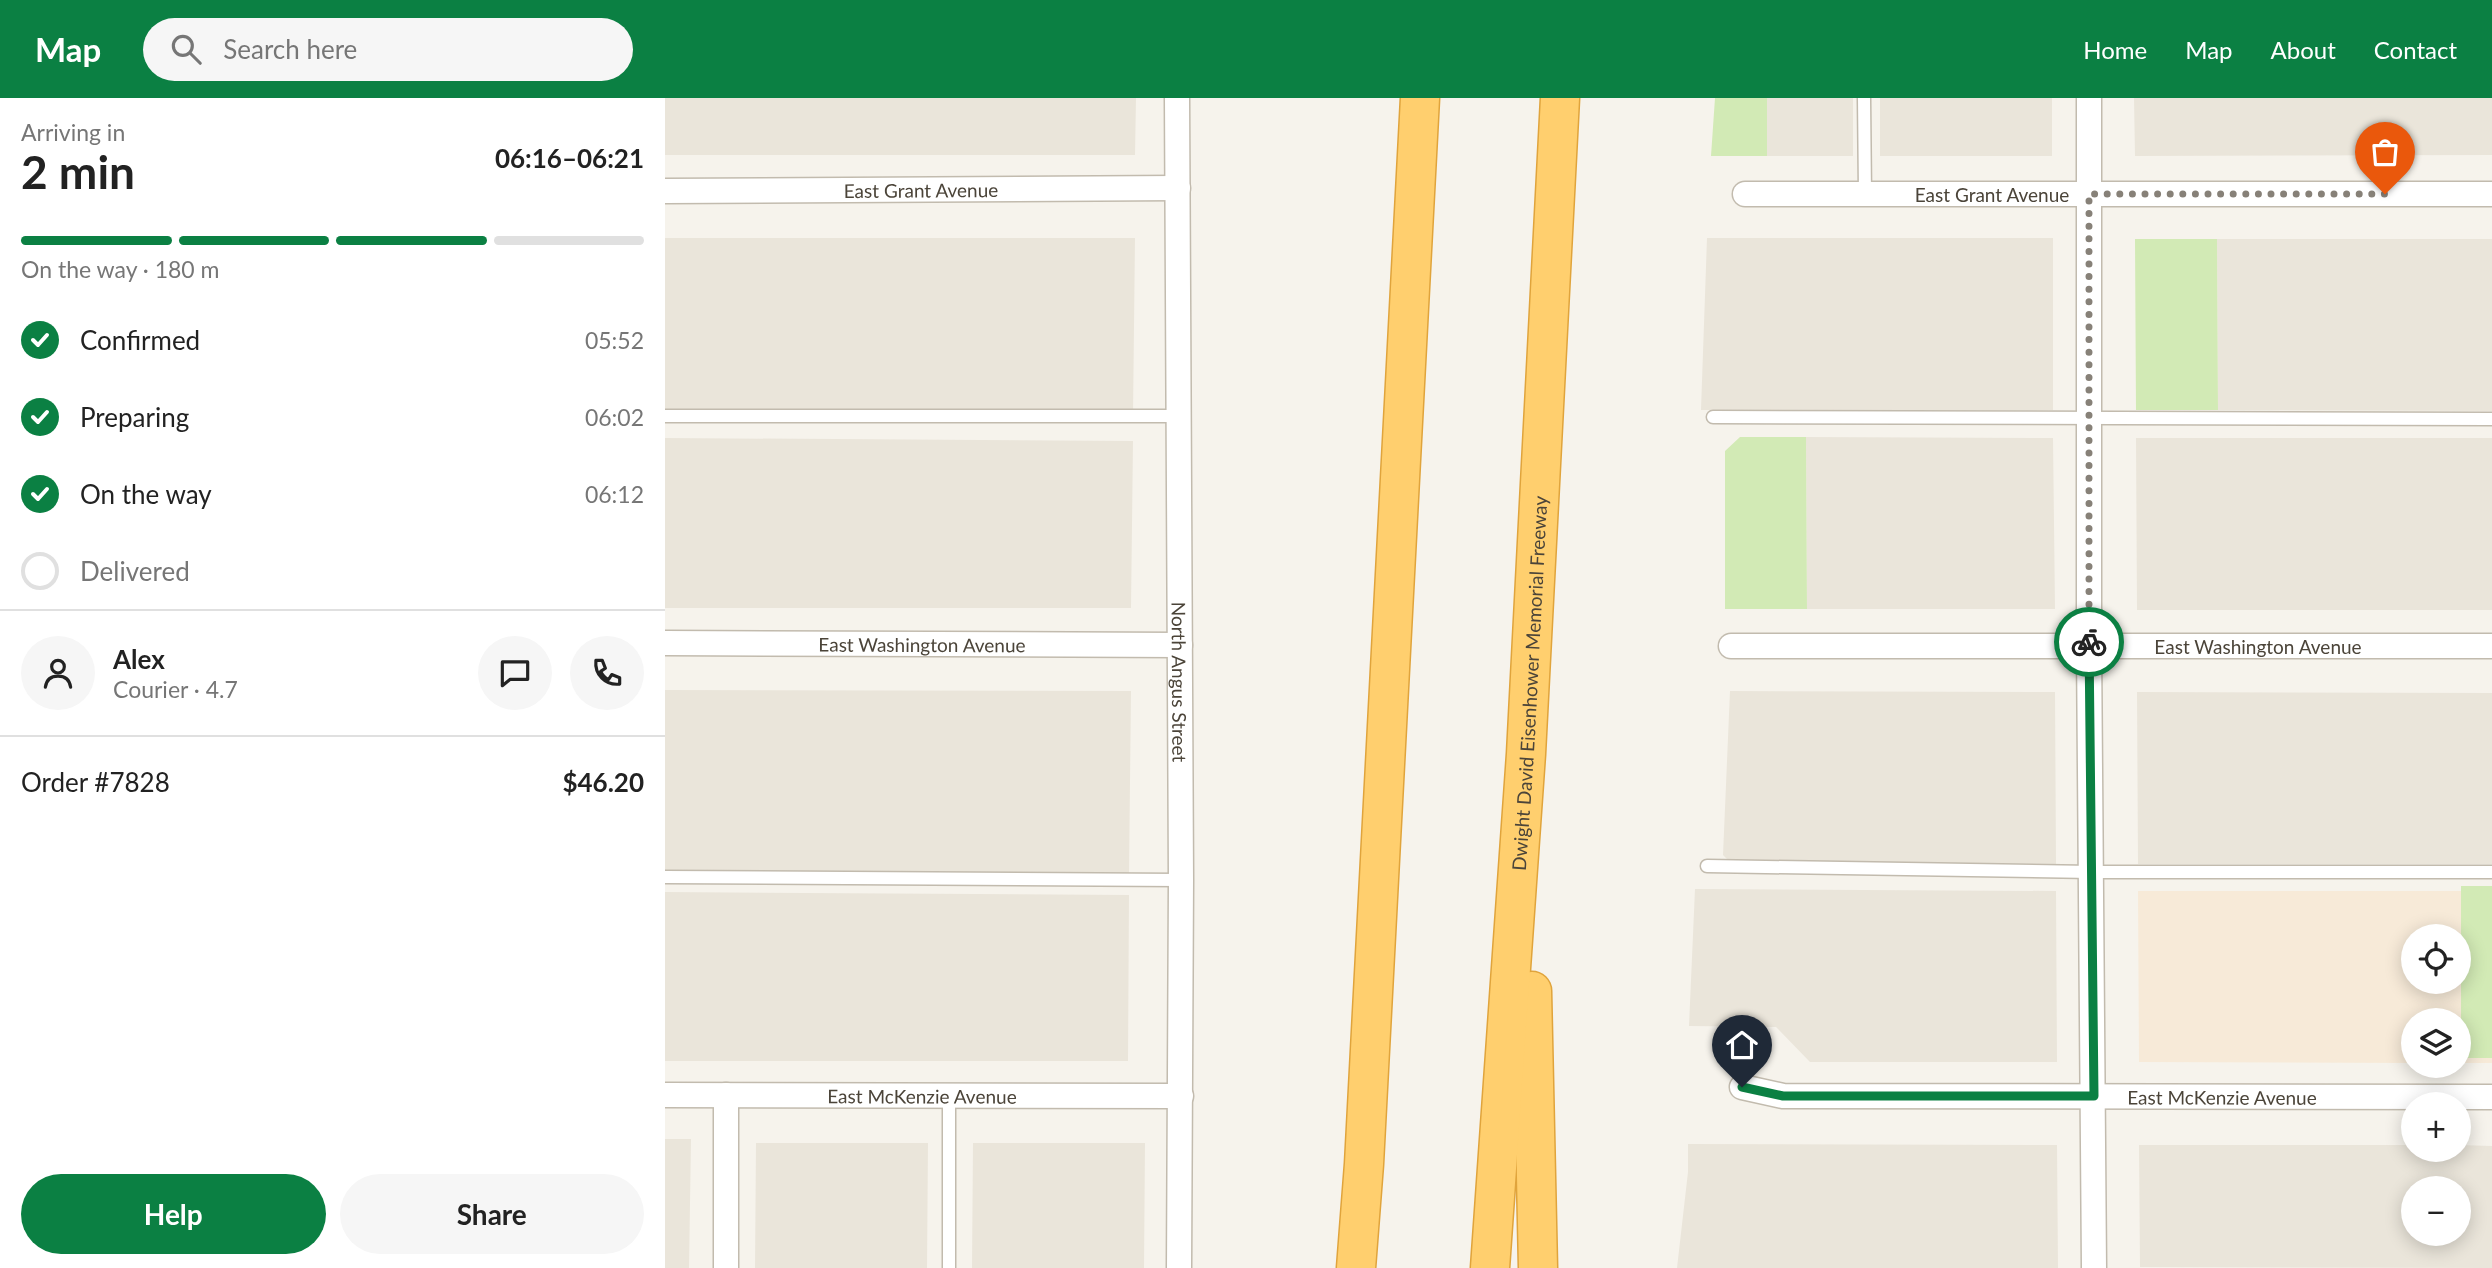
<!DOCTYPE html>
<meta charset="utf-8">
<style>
:root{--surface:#fff;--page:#f6f6f6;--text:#222;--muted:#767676;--line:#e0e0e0;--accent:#0b8043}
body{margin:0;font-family:Lato,sans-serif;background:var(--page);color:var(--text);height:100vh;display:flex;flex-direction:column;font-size:26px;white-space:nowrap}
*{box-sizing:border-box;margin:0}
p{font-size:23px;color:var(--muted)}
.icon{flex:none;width:38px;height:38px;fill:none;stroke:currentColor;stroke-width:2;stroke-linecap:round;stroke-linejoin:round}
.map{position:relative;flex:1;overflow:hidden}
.panel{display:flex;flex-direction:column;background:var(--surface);width:665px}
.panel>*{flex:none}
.fabs{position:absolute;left:1736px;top:826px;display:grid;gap:14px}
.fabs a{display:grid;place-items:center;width:70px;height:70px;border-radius:50%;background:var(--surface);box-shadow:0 4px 18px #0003;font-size:35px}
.pin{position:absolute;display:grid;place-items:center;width:60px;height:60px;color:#fff;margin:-72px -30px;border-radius:50% 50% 50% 0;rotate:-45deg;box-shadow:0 0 7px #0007}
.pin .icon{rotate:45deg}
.courier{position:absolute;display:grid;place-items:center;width:70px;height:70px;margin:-35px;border:5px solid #0b8043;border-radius:50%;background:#fff;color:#222;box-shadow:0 2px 9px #0007}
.head em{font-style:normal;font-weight:700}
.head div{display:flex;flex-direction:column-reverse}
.head{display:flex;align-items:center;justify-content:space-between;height:119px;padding:0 21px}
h1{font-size:46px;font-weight:700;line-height:52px}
.bar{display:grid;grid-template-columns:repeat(4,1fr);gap:10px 7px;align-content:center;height:84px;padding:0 21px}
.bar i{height:9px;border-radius:5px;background:var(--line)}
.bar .current{background:var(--accent)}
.bar p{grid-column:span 4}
.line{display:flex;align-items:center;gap:18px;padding:0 21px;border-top:2px solid var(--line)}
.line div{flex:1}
.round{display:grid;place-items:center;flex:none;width:74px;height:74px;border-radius:37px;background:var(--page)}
ol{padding:0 21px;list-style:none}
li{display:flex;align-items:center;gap:21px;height:77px}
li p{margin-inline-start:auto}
li .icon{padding:7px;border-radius:50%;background:var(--accent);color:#fff;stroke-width:4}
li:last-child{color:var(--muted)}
li i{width:38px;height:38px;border:4px solid var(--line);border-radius:50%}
.cta{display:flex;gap:14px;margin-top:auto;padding:14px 21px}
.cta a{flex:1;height:80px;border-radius:42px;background:var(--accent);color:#fff;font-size:28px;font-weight:700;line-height:80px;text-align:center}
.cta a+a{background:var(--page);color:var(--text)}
header{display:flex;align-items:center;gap:42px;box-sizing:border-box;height:98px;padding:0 35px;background:var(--accent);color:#fff}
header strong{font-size:33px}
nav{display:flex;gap:38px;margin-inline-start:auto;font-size:24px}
.search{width:490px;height:63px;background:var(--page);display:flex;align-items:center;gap:18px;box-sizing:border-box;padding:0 24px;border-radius:38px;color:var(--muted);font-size:26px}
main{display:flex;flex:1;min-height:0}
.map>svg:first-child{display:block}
.residential{fill:#eae5da;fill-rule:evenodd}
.commercial{fill:#f7ead8;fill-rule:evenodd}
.green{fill:#d2eab5}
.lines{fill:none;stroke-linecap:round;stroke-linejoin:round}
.service-casing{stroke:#c2bbae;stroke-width:15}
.minor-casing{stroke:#c2bbae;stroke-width:27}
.motorway-casing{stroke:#e0a43c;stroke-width:41}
.service{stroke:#fff;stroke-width:12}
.minor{stroke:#fff;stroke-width:24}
.motorway{stroke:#ffcf6e;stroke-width:38}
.done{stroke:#878178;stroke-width:7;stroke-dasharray:0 12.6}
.route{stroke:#0b8043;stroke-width:9}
.labels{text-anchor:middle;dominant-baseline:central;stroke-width:6;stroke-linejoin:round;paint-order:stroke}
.street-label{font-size:19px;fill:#4b4439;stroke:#fff}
</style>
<header>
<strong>Map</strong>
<div class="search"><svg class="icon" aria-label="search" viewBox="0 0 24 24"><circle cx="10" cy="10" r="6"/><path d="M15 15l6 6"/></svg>Search here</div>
<nav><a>Home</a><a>Map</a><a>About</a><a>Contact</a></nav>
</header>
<main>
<section class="panel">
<div class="head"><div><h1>2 min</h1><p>Arriving in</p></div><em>06:16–06:21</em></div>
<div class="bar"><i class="current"></i><i class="current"></i><i class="current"></i><i></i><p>On the way · 180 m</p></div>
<ol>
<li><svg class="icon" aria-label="check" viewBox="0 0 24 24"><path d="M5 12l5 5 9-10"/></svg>Confirmed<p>05:52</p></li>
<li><svg class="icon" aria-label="check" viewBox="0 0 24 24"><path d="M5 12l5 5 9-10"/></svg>Preparing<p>06:02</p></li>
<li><svg class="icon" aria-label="check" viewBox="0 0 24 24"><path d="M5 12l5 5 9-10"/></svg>On the way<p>06:12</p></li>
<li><i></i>Delivered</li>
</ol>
<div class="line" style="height:126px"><a class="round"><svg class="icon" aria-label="person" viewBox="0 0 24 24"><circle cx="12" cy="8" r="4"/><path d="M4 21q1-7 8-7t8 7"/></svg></a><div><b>Alex</b><p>Courier · 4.7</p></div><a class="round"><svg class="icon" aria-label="chat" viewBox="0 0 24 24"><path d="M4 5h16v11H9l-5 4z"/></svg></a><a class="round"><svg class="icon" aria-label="phone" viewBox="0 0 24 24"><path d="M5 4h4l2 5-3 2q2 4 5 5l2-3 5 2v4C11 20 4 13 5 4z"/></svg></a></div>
<div class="line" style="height:91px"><div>Order #7828</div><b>$46.20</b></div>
<div class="cta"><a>Help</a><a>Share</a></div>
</section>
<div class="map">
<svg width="1827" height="1170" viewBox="0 0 1827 1170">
<rect width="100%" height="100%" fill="#f6f3ec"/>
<path class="residential" d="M0 0H471L470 57H0Z
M1102 0H1188V58H1102Z
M1215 0H1387V58H1215Z
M1469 0H1827V57L1470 58Z
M0 140H470L468 318 0 316Z
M1042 140H1388V312H1036Z
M1552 141H1827V313L1553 312Z
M1141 339 1388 340 1390 511H1142Z
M0 340 468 343 466 510H0Z
M1471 340H1827V512H1472Z
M0 592 466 593 464 775 0 772Z
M1065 593 1390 594 1391 766 1065 764 1058 757Z
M1472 594 1827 595V766H1473Z
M1030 791 1391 793 1392 964H1145L1111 929 1024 928Z
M0 794 464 797 463 963H0Z
M0 1041H26L24 1170H0Z
M91 1045H263L262 1170H90Z
M308 1045H480L479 1170H307Z
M1023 1046 1392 1047 1393 1170H1012L1023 1074Z
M1474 1047H1748V1052H1794V1047L1827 1048V1170L1475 1169ZM1794 1090V1136H1748V1090Z"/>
<path class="commercial" d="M1473 793H1827V965H1794V922H1748V965L1474 964ZM1748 838H1794V884H1748Z"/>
<path class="green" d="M1050 0H1102V58H1046Z
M1470 141H1552L1553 312H1471Z
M1075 339H1141L1142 511H1060V353Z
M1796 788H1827V960H1796Z"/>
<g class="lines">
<defs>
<path id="service" d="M1199 0 1200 96
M0 318H514
M1048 319 1827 321
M1042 768 1427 774H1827
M0 779 516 782
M284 1170V998"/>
<g id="minor">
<path id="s1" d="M512 0 516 782 514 1170"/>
<path d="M1424 0V548L1429 1170"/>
<path id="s2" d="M0 93 513 90"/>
<path id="s3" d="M1080 96H1827"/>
<path id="s4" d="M0 545 515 547"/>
<path id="s5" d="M1066 548H1827"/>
<path id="s6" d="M1077 989 1118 998 1827 999"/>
<path id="s7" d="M0 997 516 998"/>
<path d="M61 1170V997"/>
</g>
<g id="motorway">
<path d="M867 893 873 1170"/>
<path d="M691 1170 699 1066 755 0"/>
<path id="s8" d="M825 1170 861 656 895 0"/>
</g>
</defs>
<use href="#service" class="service-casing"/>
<use href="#minor" class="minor-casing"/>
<use href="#motorway" class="motorway-casing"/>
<use href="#service" class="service"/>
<use href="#minor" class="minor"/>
<use href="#motorway" class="motorway"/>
</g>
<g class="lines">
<path class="done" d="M1424 544V96H1720"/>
<path class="route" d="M1077 989 1118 998H1429L1424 544"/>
</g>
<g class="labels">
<g class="street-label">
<text stroke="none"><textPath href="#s2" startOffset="256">East Grant Avenue</textPath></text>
<text stroke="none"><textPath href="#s3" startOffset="247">East Grant Avenue</textPath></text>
<text stroke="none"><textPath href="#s4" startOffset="257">East Washington Avenue</textPath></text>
<text stroke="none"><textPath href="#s5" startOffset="527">East Washington Avenue</textPath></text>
<text stroke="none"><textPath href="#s1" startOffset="584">North Angus Street</textPath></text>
<text stroke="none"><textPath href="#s8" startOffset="586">Dwight David Eisenhower Memorial Freeway</textPath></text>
<text stroke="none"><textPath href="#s7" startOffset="257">East McKenzie Avenue</textPath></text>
<text stroke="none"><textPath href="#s6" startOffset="481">East McKenzie Avenue</textPath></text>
</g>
</g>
</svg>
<div class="fabs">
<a><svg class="icon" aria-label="locate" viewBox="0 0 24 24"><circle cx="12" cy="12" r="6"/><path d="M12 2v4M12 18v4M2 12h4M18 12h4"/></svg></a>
<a><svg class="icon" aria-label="layers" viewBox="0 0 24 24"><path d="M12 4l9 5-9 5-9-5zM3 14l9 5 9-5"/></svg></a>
<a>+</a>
<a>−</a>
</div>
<div class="pin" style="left:1720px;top:96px;background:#ea580c"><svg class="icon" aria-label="bag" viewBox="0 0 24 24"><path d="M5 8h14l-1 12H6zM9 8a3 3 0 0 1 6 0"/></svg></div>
<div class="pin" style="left:1077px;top:989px;background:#1f2937"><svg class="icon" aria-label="home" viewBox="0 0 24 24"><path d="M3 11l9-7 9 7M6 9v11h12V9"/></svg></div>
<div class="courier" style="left:1424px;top:544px"><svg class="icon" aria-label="bike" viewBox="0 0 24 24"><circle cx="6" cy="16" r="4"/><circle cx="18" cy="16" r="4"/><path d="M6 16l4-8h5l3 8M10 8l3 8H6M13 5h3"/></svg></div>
</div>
</main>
